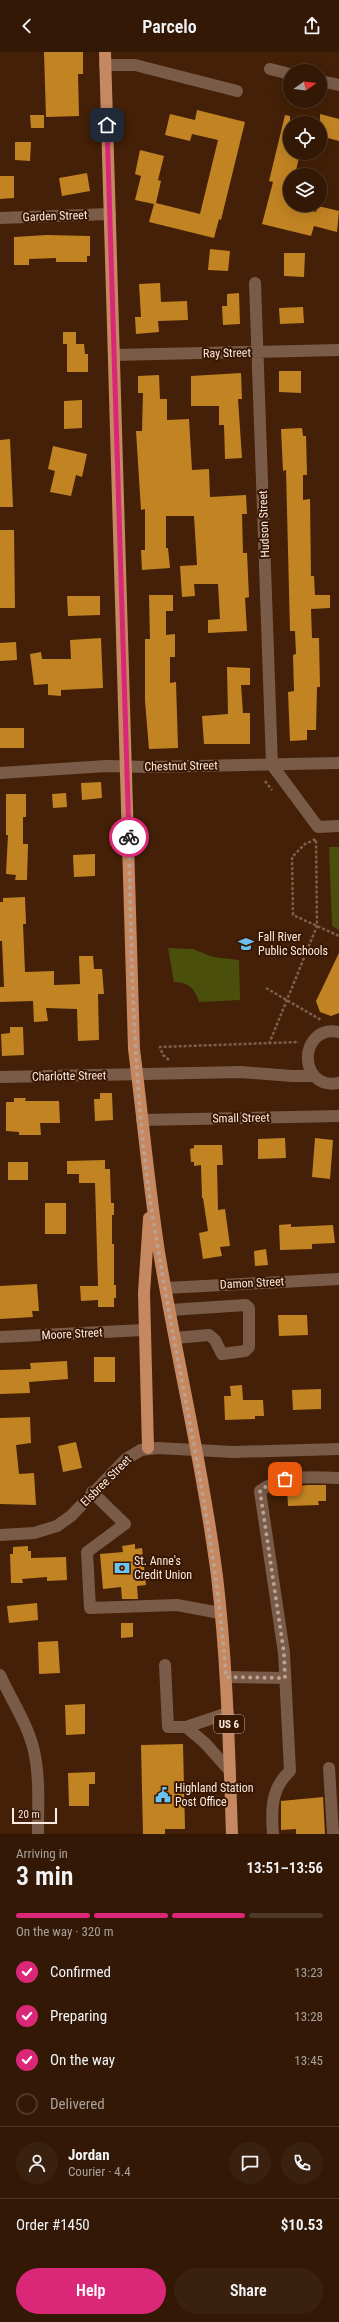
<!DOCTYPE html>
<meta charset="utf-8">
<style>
:root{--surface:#321805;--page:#3a210f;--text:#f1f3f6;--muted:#a8a09a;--line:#4d3727;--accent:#db2777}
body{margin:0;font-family:"Roboto Condensed",sans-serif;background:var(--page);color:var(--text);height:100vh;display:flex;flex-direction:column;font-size:15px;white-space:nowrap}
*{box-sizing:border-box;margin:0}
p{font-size:13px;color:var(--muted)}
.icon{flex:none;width:22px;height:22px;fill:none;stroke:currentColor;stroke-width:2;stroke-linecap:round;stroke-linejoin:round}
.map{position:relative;height:1782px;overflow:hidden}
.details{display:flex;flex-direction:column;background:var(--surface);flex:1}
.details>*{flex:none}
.needle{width:26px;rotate:75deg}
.fabs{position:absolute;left:283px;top:12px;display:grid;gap:8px}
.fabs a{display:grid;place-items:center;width:44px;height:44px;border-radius:50%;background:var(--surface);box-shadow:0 4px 16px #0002,0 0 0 1px var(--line);font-size:20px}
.scale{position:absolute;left:12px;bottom:10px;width:45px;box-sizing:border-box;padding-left:4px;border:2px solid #faeae1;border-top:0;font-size:11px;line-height:14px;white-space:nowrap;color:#faeae1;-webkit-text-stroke:3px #381600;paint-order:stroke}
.pin{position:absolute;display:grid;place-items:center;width:34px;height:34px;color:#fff;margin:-17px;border-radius:8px;box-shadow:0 2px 6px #0006}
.courier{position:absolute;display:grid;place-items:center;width:40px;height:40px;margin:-20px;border:3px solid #db2777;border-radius:50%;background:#fff;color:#222;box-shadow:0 1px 5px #0007}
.head em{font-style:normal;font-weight:600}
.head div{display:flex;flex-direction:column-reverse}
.head{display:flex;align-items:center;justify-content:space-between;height:68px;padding:0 16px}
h1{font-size:26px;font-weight:600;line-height:30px}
.bar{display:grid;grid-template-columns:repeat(4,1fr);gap:6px 4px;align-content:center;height:48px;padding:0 16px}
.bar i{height:5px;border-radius:3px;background:var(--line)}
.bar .active{background:var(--accent)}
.bar p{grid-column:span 4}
.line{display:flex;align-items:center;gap:10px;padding:0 16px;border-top:1px solid var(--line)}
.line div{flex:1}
.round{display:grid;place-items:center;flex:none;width:42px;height:42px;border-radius:21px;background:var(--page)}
ol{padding:0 16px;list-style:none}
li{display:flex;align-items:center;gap:12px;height:44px}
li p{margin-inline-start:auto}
li .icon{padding:4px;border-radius:50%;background:var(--accent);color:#fff;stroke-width:4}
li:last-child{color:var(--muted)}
li i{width:22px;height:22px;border:2px solid var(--line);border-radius:50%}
.cta{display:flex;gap:8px;margin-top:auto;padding:8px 16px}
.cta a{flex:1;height:46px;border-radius:24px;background:var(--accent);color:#fff;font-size:16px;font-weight:600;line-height:46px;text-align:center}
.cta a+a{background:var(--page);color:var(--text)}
header{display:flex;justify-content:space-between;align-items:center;height:52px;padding:0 16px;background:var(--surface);font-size:18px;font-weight:600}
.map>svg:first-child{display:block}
.park{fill:#4b4f0c}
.building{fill:#c28423}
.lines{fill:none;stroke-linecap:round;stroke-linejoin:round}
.path{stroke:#7d604c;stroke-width:2.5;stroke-dasharray:3 2;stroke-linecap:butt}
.minor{stroke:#795b48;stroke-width:12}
.major{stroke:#c58861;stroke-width:12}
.done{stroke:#baa395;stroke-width:4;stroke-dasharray:0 7.2}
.route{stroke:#db2777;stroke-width:5}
.labels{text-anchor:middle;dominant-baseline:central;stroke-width:4;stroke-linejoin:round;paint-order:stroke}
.shield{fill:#381600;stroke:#c0aa9e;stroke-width:1}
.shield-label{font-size:11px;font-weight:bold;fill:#faeae1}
.street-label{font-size:12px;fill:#faeae1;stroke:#381600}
.poi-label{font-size:12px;fill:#faeae1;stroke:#381600;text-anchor:start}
</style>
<header><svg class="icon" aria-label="back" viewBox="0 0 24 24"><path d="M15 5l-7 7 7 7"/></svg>Parcelo<svg class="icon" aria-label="share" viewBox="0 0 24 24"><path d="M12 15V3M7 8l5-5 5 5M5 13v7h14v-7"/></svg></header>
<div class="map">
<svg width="339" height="1782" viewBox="0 0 339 1782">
<rect width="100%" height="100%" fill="#432007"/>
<path class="park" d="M329 795H339V878L332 874Z
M168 896 193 897 213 905 239 908 240 948 199 950C195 936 188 930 174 930Z"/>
<path class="building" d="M44 0H83V22H78L79 64 46 65Z
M197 58 245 70 221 168 219 167 214 186 149 170 154 152 135 148 141 124 135 122 140 98 164 104 158 128 161 129 156 151 200 162 218 88 192 82 190 89 165 83 170 62 195 68Z
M320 62 339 67V89L320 84Z
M30 63H44V76H31Z
M285 63 290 64V101H300L295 123H290V153L316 160 318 154 339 159 337 180 314 174 311 184 262 172 273 130 269 129Z
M15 90H31L30 109 15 108Z
M87 121 90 139 62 144 59 126Z
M0 124H14V146L0 147Z
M47 183 90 184V204H87V210H56V206L29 207V213H14V185Z
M210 197 230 199 228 219 208 218Z
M284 201H305L304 225 284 224Z
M160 231 161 250 187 249 188 268 158 269 159 280 136 282 135 265H141L139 232Z
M239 241 240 272 223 273 222 254H227V242Z
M303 255 304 271 280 272 279 256Z
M63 280H76V292H84L85 302H88V320H67V292H63Z
M279 319H301V341L279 340Z
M241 321 242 347H238L242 406 225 407 224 373H219V354H191V324Z
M159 323 160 347H167V368L189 367 192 418 209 417 210 445 246 443 247 462H242L243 501H247L249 545 245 546 247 579 208 581V568L220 567 218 532H194L195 544 182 545 180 514 197 513 194 464H166V496H168L170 516 142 518 141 498H145V457L141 458 136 379H142L143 341H138V324Z
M82 348V376L64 377V349Z
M302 376 303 384H306L307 423H303V448L310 447 311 524H314L315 543H330V556L311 557 312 586H319L320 635H317L316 678H307V688L290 689 288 640 294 639 293 603 296 602 295 579H290L286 418 283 419 281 377Z
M10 387 13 455H0V388Z
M53 394 87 402 82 425 76 423 71 444 50 440 55 419 48 417Z
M0 478H14L15 556H0Z
M149 543H173V559H166V583L175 582V605H170V631L176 630 178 696 149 697 145 649V587H150Z
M67 544H100V563L68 564Z
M101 586 103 636 61 638V644L48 643V632L34 633 30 602 41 600 42 607H71L70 588Z
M16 590 17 608 0 609V591Z
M227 615 250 616V633H241L243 661H250V692H204L202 664 228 662Z
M0 676H24V696H0Z
M101 730 102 746 82 748 81 731Z
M66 741 67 755 53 756 52 742Z
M6 742H26V765H23V792H28L27 828H15L16 823 6 822 8 783H6Z
M95 802V824L74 825 73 803Z
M25 845 26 872H23L25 920 54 919V933L80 932 79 904H93L94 917H102L104 942H98L99 988 78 989 77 957 46 956 48 969 34 970 33 949 0 950V935H4L2 889H0V850H3V846Z
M339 901V961L331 964 320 960 316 949Z
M10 975H23L24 1003 2 1004 1 982 10 981Z
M100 1041H112L113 1068 95 1069 94 1047H100Z
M14 1046H26L25 1049H59L60 1071H40L41 1083H19V1080L6 1079V1050H14Z
M285 1086 286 1106 258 1107V1087Z
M315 1086 333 1088 330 1127 312 1125Z
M194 1093H222L223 1113H217L218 1158 225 1157 230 1194 220 1195 222 1204 203 1207 199 1181 208 1179 203 1146H202L201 1113 194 1114V1110H191L190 1097 194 1096Z
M105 1108V1117H110L111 1151H114V1163H112V1192H114V1233H116V1246H114V1255H98V1248L81 1249 80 1234H98L95 1131H79V1122H67V1109Z
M8 1110H28V1128H8Z
M45 1151H66V1182H45Z
M291 1172V1175L333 1173 335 1191 312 1192V1197L280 1198 279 1173Z
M266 1197 268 1213 255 1214 254 1199Z
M37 1232 39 1259H32L33 1265 0 1267V1234Z
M278 1263H307L308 1283 279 1284Z
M94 1305H115V1330H94Z
M67 1309 68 1327 29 1330 30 1341 0 1342V1318L31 1317 30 1311Z
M242 1333 243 1348H263L264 1364H255V1367L225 1368 224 1344H231L230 1334Z
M321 1337V1357L293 1358 292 1338Z
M30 1365 31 1391 16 1393 19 1422 34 1421 36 1453 0 1452V1366Z
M76 1390 82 1416 63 1420 58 1394Z
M308 1433H326V1449H318L319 1453 288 1454 287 1435Z
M135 1492V1497L142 1496 146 1533 137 1534 138 1547H122L121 1535 103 1537 100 1502 123 1500 122 1494Z
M28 1494V1499H31V1506L66 1505 67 1528 47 1529V1525L22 1527 23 1531H11L10 1502H13V1495Z
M37 1551 38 1568 9 1571 7 1554Z
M121 1571H133V1585L121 1586Z
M58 1589 60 1621 39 1622 38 1590Z
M85 1652V1682L66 1683 65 1653Z
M183 1692 185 1777H165V1782H143L141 1693Z
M95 1720V1732H89V1754H69L68 1721Z
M323 1745 325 1782H296V1777L281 1778V1749Z"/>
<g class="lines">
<path class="path" d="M265 729 272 738
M266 936 321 968
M269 992 317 874 316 787 305 792 292 805 293 863 339 884
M169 1008 163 1003 160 995 299 990"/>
<path class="minor" d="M105 13H135L237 39
M270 17 290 22
M320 29 339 33
M0 166 110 162
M255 231 272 713 318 775 339 774
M114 303 339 298
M0 721 106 714 149 715 339 711
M339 980C298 972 297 1039 339 1031
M0 1025 241 1020 292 1024H314
M142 1068 339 1064
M166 1236 339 1227
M170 1258 246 1253 249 1256V1295L245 1299 222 1302 215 1288 209 1283 175 1286
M0 1285 144 1278
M92 1440 125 1472 87 1500 90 1556 177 1553 220 1561
M0 1483 34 1481 57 1474 71 1464 126 1407 141 1398 158 1396 233 1400 339 1397
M165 1613 168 1675H186L228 1661
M0 1623C11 1648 28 1672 34 1699 40 1726 38 1755 38 1782
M226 1625 285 1626
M186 1675 205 1691 230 1719
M329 1716 333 1782
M273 1782C271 1758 271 1736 290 1719L284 1601 260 1439C281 1422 313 1425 339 1426"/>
<path class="major" d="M105 0 134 997C143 1067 149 1137 160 1206 178 1312 203 1417 217 1524 227 1610 229 1696 232 1782
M148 1396 144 1241 149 1166"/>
</g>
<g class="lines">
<path class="done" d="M129 785C131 896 133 1007 146 1117 168 1287 214 1453 226 1625L285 1626 284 1601 260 1439 271 1431 285 1427"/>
<path class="route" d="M107 73 129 785"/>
</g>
<defs>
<symbol id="school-bare" viewBox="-9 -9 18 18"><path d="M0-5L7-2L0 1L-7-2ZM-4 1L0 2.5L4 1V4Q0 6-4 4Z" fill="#6ac3f1" stroke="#381600" stroke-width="2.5" paint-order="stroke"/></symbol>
<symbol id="bank-bare" viewBox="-9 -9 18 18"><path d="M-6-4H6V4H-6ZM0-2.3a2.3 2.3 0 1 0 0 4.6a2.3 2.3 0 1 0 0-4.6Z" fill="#6ac3f1" stroke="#381600" stroke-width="2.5" paint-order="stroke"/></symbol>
<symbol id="civic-bare" viewBox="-9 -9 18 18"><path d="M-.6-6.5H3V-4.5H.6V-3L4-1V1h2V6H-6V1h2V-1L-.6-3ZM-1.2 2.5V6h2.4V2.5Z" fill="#6ac3f1" stroke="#381600" stroke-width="2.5" paint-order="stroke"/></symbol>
</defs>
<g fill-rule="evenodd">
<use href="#school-bare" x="235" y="881" width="22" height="22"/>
<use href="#bank-bare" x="111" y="1505" width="22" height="22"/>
<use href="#civic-bare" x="152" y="1732" width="22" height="22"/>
</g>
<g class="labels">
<rect class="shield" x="214" y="1663" width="30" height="18" rx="3"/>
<g class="shield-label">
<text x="229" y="1672">US 6</text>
</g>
<g class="street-label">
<text transform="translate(55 164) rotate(-2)">Garden Street</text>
<text transform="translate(227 301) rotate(-1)">Ray Street</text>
<text transform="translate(264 472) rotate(-92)">Hudson Street</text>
<text transform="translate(181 714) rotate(-1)">Chestnut Street</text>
<text transform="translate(69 1024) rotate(-1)">Charlotte Street</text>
<text transform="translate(241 1066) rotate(-1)">Small Street</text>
<text transform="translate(252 1231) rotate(-3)">Damon Street</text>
<text transform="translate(72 1282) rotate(-3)">Moore Street</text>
<text transform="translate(106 1429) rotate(-45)">Elsbree Street</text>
</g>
<g class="poi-label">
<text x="258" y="885">Fall River<tspan x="258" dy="14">Public Schools</tspan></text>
<text x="134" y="1509">St. Anne's<tspan x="134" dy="14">Credit Union</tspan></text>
<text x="175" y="1736">Highland Station<tspan x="175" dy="14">Post Office</tspan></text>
</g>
</g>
</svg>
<div class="fabs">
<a><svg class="needle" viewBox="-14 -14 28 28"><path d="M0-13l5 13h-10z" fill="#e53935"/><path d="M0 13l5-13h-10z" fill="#a8a09a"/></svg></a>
<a><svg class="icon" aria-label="locate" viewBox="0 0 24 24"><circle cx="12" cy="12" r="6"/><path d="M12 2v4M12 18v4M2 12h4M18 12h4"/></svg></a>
<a><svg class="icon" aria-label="layers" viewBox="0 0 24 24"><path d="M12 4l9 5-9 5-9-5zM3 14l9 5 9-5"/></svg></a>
</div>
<div class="scale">20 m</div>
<div class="pin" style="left:285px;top:1427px;background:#ea580c"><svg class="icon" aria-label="bag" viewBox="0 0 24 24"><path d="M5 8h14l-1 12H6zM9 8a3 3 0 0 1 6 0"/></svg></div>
<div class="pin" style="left:107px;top:73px;background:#1f2937"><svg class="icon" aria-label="home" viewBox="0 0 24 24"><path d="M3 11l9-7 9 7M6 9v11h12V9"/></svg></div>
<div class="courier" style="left:129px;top:785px"><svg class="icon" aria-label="bike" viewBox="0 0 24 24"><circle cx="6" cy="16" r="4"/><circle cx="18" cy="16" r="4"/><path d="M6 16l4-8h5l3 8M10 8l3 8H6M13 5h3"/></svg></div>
</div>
<section class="details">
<div class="head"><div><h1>3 min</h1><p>Arriving in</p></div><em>13:51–13:56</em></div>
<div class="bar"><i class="active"></i><i class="active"></i><i class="active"></i><i></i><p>On the way · 320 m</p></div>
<ol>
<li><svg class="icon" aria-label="check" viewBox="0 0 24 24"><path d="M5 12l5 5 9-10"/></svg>Confirmed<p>13:23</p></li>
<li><svg class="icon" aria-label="check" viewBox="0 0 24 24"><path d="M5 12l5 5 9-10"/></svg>Preparing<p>13:28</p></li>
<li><svg class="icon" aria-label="check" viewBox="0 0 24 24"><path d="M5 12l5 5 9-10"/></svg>On the way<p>13:45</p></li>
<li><i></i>Delivered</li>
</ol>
<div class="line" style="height:72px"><a class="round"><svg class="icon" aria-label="person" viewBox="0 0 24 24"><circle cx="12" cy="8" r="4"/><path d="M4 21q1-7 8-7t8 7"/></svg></a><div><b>Jordan</b><p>Courier · 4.4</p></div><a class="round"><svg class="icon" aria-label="chat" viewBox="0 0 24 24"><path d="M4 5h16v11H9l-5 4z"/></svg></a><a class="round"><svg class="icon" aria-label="phone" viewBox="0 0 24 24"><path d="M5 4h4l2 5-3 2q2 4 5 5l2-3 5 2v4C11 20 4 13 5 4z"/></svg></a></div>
<div class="line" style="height:52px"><div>Order #1450</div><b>$10.53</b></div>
<div class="cta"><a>Help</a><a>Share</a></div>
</section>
